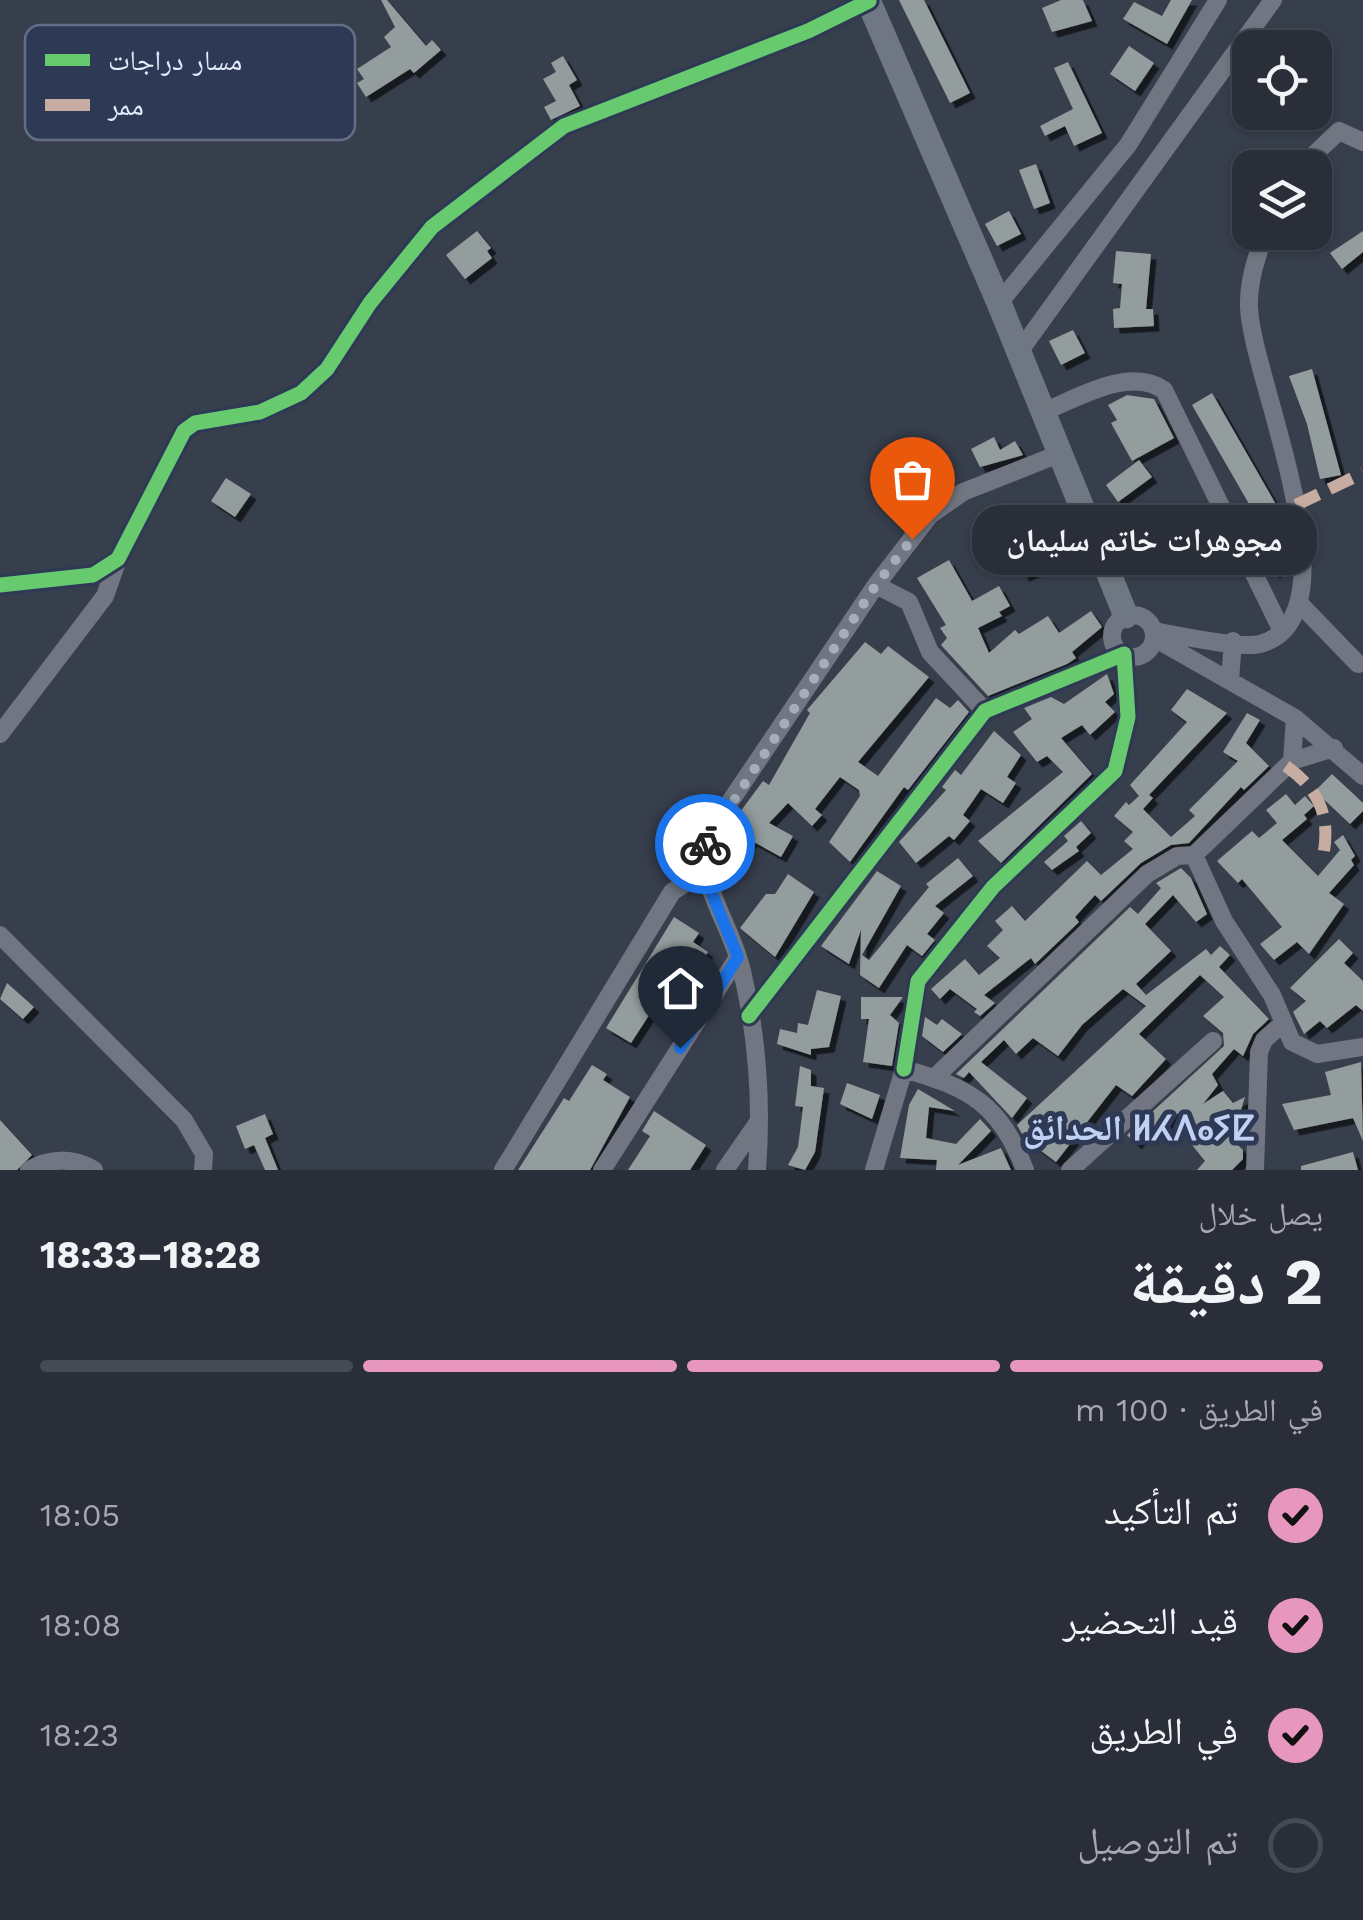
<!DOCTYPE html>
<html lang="ar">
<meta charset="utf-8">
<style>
:root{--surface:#292e39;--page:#353a44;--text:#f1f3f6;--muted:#a5a8ae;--line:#454a53;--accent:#e797bd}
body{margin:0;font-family:"Work Sans","Noto Naskh Arabic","Noto Sans Tifinagh",sans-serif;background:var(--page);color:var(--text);direction:rtl;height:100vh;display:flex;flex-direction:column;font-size:38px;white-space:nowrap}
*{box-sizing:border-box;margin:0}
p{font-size:32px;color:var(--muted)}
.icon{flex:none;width:55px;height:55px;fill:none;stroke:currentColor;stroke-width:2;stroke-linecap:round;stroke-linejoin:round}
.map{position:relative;height:1170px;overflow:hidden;direction:ltr}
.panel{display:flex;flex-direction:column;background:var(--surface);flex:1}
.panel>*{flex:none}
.controls{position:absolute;left:1232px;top:30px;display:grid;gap:20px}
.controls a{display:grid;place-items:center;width:100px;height:100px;border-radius:20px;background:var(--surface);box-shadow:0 2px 8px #0004,0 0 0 2px var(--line);font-size:50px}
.pin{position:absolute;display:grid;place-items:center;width:85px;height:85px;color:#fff;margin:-102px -42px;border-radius:50% 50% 50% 0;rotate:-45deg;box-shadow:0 0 10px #0007}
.pin .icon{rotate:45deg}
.courier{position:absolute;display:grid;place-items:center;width:100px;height:100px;margin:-50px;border:8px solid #1a73e8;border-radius:50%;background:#fff;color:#222;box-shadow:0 2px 12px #0007}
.bubble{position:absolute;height:70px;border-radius:30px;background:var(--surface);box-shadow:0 2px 8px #0004,0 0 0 2px var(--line);font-size:32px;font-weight:700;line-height:70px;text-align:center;direction:rtl}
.overview em{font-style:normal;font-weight:700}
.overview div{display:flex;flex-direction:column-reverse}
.overview{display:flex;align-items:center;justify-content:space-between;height:170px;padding:0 40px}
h1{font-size:65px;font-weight:700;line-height:75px}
.bar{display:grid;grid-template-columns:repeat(4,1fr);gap:15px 10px;align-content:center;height:120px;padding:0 40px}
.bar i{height:12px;border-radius:8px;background:var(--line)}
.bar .current{background:var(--accent)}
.bar p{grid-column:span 4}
ol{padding:0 40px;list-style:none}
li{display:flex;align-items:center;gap:30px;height:110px}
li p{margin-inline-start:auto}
li .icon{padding:10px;border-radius:50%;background:var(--accent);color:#111;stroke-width:4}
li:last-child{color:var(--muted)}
li i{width:55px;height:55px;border:5px solid var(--line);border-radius:50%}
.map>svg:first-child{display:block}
.building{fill:#949d9d;filter:url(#shadow)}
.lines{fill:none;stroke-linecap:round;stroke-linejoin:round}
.street{stroke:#717682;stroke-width:18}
.secondary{stroke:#6f7782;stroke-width:25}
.quiet{stroke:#c7aca2;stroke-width:12;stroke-dasharray:25 12;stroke-linecap:butt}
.cycleway-casing{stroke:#2e3a55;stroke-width:21}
.cycleway{stroke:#67ca6e;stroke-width:15}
.done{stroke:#a6aebe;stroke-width:10;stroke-dasharray:0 18}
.route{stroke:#1a73e8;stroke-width:12}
.labels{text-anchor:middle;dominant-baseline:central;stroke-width:10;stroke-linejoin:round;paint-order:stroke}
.district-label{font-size:35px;font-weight:bold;fill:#c1d1f3;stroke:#2e3a55}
.key{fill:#2e3a55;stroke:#646f87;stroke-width:2.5}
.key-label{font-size:28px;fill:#e2eafc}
</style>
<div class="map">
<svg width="1363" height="1170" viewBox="0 0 1363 1170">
<defs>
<filter id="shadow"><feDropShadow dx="5.5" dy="5.5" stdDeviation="0" flood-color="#0009"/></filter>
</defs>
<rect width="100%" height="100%" fill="#373e4c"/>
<path class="building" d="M381 0H387L426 46 432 40 441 50 414 73 410 69 366 97 357 83 364 79 357 69 391 47 384 37 395 27Z
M899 0H924L970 93 950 103Z
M1061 0H1083L1092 21 1052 32 1042 8Z
M1171 0H1192L1167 44 1123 19 1134 2 1162 16Z
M1129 46 1154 63 1135 91 1110 74Z
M563 56 577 80 569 85 580 106 551 120 544 107 556 101 543 79 556 72 551 63Z
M1068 62 1102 133 1074 146 1065 126 1045 136 1040 126 1073 109 1054 68Z
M1036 164 1050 203 1034 209 1019 170Z
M1009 211 1021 234 997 246 985 224Z
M477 231 491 248 487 251 492 258 465 279 446 255Z
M1363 231V252L1342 269 1330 253Z
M1116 251 1151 254 1146 309H1153L1154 326 1114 328 1113 309 1120 308 1122 284 1113 283Z
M1073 330 1085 353 1061 365 1049 341Z
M1312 369 1341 475 1320 479 1307 424 1289 376Z
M1212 393 1278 508 1268 514 1289 553V566L1274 573 1250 528 1260 523 1192 405Z
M1127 395 1154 399 1174 438 1132 461 1111 423 1117 420 1108 405Z
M994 437 1000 450 1015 441 1023 455 980 467 971 449Z
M1139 460 1152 477 1118 502 1106 485Z
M226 478 251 494 235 517 211 501Z
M1196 515 1205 528 1177 547 1168 534Z
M1032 523 1048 553 1033 563 1036 571 1024 576 1004 538Z
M949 560 972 601 999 586 1010 606 999 612 1002 616 978 628 989 653 1015 630 1019 634 1048 616 1059 633 1091 611 1102 627 1072 652 1076 658 1067 664 988 696 941 645 947 638 940 628 946 625 917 578Z
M865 642 881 654 888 646 929 677 858 762 878 776 936 698 950 708 958 700 969 712 908 790 904 787 850 862 829 842 860 796 859 790 840 777 815 809 822 815 812 826 788 803 769 823 793 836 781 857 752 841 745 849 726 831 763 781 769 785 810 713 807 710Z
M1107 674 1114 694 1105 702 1115 712 1090 735 1082 725 1061 738 1092 774 1001 863 978 841 1063 772 1047 756 1037 762 1013 732 1032 719 1024 708 1051 697 1064 704Z
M1187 689 1227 713 1149 795 1153 798 1143 809 1171 837 1195 816 1189 810 1238 761 1223 752 1247 713 1260 720 1246 743 1269 766 1244 790 1241 787 1189 843 1171 845 1141 863 1101 901 1095 895 1075 917 1079 922 1035 964 1031 958 984 995 995 1003 980 1016 974 1012 977 1009 950 989 940 999 931 989 965 959 979 975 1000 958 987 946 1003 930 995 921 1012 906 1025 921 1087 861 1101 875 1133 849 1124 841 1133 832 1114 816 1126 802 1129 805 1139 796 1130 785 1187 722 1171 710Z
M994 731 1021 755 1007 777 1016 783 1003 803 981 789 963 815 970 821 954 840 949 836 916 863 899 842 946 790 942 787 955 770 961 775Z
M1332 774 1363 803V811L1350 824 1315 791Z
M1286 794 1295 805 1305 796 1314 806 1304 815 1307 819 1282 840 1318 876 1340 850 1334 842 1343 835 1355 856 1351 860 1354 865 1329 893 1344 904 1309 954 1297 942 1274 960 1260 944 1282 927 1242 879 1238 883 1217 861 1252 831 1259 838 1277 823 1266 810Z
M1081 821 1091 833 1076 847 1079 851 1052 870 1044 862 1068 841 1064 836Z
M958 858 973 876 935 906 944 913 927 934 935 940 922 956 907 945 879 988 860 975 861 930 849 964 821 946 877 871 901 886 862 955 869 960 929 887 926 884Z
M1181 868 1191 878 1207 914 1196 922 1173 895 1145 924 1171 951 1136 984 1146 995 1206 949 1211 955 1220 946 1230 955 1219 967 1269 1019 1253 1034 1243 1056 1234 1049 1212 1074 1218 1085 1203 1104 1223 1091 1233 1103 1245 1097 1240 1113 1244 1115 1224 1132 1243 1150V1159L1232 1170H1197L1205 1161 1188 1140 1196 1134 1178 1113 1158 1134 1152 1128 1136 1144 1127 1135 1224 1046 1223 1033 1203 1016 1224 997 1200 975 1139 1034 1166 1059 1132 1096 1116 1085 1056 1162 1025 1139 1017 1125 1146 1006 1123 989 1082 1025 1058 1056 1033 1038 1016 1054 1004 1040 981 1062 1027 1098 1012 1118 969 1072 964 1078 956 1074 1130 907 1138 914 1161 888 1156 883Z
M788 874 814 892 775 957 740 928 766 894H775Z
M674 917 699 933 693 942 708 952 668 1014 655 1006 631 1043 606 1028Z
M1339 939 1353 953 1344 963 1363 981V1011L1356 1005 1327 1028 1320 1021 1304 1034 1293 1012 1306 1001 1290 988Z
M7 983 34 1007 23 1019 0 999Z
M817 990 841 996 829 1047 811 1049V1055L777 1044 780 1029 797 1033 798 1023 808 1025Z
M861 997H903L890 1015 899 1023 892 1066 863 1062 869 1019H861Z
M925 1017 937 1025 942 1019 962 1034 943 1052 922 1036Z
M1361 1062 1363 1141 1353 1118 1294 1130 1282 1104 1331 1095 1325 1072Z
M592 1065 607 1074 603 1080 630 1097 590 1170H518L564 1098 569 1101Z
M800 1066 811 1070V1086L824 1088 815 1152 805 1170 788 1165 798 1147 803 1107 795 1106Z
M847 1083 880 1095 872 1119 840 1104Z
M918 1089 955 1111 929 1107 926 1138 956 1144 980 1119 991 1131 958 1165 1001 1148 1011 1170H936L937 1160 900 1158 909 1105Z
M654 1111 706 1145 690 1170H628L650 1136 642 1131Z
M265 1114 273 1134 265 1138 278 1170H265L254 1145 245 1149 236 1126Z
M0 1120 32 1155 17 1170H0Z
M1353 1152 1358 1170H1301V1166Z"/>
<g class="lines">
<path class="street" d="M1300 168 1339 131 1363 142
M999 303 1128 145 1218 0
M1019 352 1273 0
M1043 412C1078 398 1129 366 1164 390L1282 631
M0 585 93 575 118 559 184 431 195 423 260 412 301 393 327 369 370 303 432 227 564 126 808 31 869 1
M876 585 909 602 930 652 985 711
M1301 605 1358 664
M1112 636a21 21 0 1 1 42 0a21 21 0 1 1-42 0Z
M1154 631C1176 635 1241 649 1260 644 1361 616 1251 377 1249 307 1248 283 1257 254 1266 232
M1154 638 1295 718 1363 776
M1230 681 1233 641
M0 734 105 596 118 559
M1292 761 1334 748
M1194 855 1292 761 1295 718
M0 935 184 1120 204 1154 203 1170
M749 1016 985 711 1124 654 1128 717 1115 771 993 887 918 981 904 1069
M934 1078 1147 874 1177 856 1194 855 1224 921 1272 995 1292 1042 1317 1054 1363 1047
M29 1170C49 1158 73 1157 94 1170
M503 1170 672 892 703 871
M602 1170 738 957
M725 1170 759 1121
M757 1170C762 1105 757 1035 742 971 730 920 701 895 705 839L876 585 930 515 963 492 1059 454
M874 1170 904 1069C970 1088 1000 1104 1025 1170
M1070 1170 1213 1041
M1255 1170 1259 1052 1264 1040 1282 1024"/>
<path class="secondary" d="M868 0 999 303 1126 616"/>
<path class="quiet" d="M1296 505 1363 473
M1286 766C1317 788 1330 813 1324 851"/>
<defs>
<path id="cycleway" d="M0 585 93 575 118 559 184 431 195 423 260 412 301 393 327 369 370 303 432 227 564 126 808 31 869 1
M749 1016 985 711 1124 654 1128 717 1115 771 993 887 918 981 904 1069"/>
</defs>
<use href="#cycleway" class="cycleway-casing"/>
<use href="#cycleway" class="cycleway"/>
</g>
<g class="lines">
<path class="done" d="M705 844 876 585 912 539"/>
<path class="route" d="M680 1048 738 957 703 872 705 844"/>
</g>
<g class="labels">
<g class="district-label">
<text x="1139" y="1128">الحدائق ⵍⵃⴷⴰⵢⵇ</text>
</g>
</g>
<rect x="25" y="25" width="330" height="115" rx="15" class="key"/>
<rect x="45" y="54" width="45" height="12" fill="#67ca6e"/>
<rect x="45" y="99" width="45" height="12" fill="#c7aca2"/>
<g class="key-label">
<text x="108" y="70">مسار دراجات</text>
<text x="108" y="115">ممر</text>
</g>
</svg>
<div class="controls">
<a><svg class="icon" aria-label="locate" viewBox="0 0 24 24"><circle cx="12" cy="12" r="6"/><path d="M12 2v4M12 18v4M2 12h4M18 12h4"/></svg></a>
<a><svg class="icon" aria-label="layers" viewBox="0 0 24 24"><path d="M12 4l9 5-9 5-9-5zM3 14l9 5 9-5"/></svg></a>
</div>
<div class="pin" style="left:912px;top:539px;background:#ea580c"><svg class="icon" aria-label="bag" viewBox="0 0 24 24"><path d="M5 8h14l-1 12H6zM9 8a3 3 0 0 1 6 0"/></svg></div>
<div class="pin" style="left:680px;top:1048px;background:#1f2937"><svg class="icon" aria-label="home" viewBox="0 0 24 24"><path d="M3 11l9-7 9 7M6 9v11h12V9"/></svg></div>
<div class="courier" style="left:705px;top:844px"><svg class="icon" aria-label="bike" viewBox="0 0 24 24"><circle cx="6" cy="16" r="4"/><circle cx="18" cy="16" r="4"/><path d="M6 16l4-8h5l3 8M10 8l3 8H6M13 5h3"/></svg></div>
<div class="bubble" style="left:972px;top:505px;width:345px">مجوهرات خاتم سليمان</div>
</div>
<section class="panel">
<div class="overview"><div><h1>2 دقيقة</h1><p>يصل خلال</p></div><em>18:28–18:33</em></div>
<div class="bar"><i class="current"></i><i class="current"></i><i class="current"></i><i></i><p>في الطريق · 100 m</p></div>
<ol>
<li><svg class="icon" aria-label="check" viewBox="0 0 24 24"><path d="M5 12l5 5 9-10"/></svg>تم التأكيد<p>18:05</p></li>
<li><svg class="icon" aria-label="check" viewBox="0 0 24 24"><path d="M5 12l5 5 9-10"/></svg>قيد التحضير<p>18:08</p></li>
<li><svg class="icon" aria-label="check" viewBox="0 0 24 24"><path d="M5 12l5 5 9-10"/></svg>في الطريق<p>18:23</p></li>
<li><i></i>تم التوصيل</li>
</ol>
</section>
